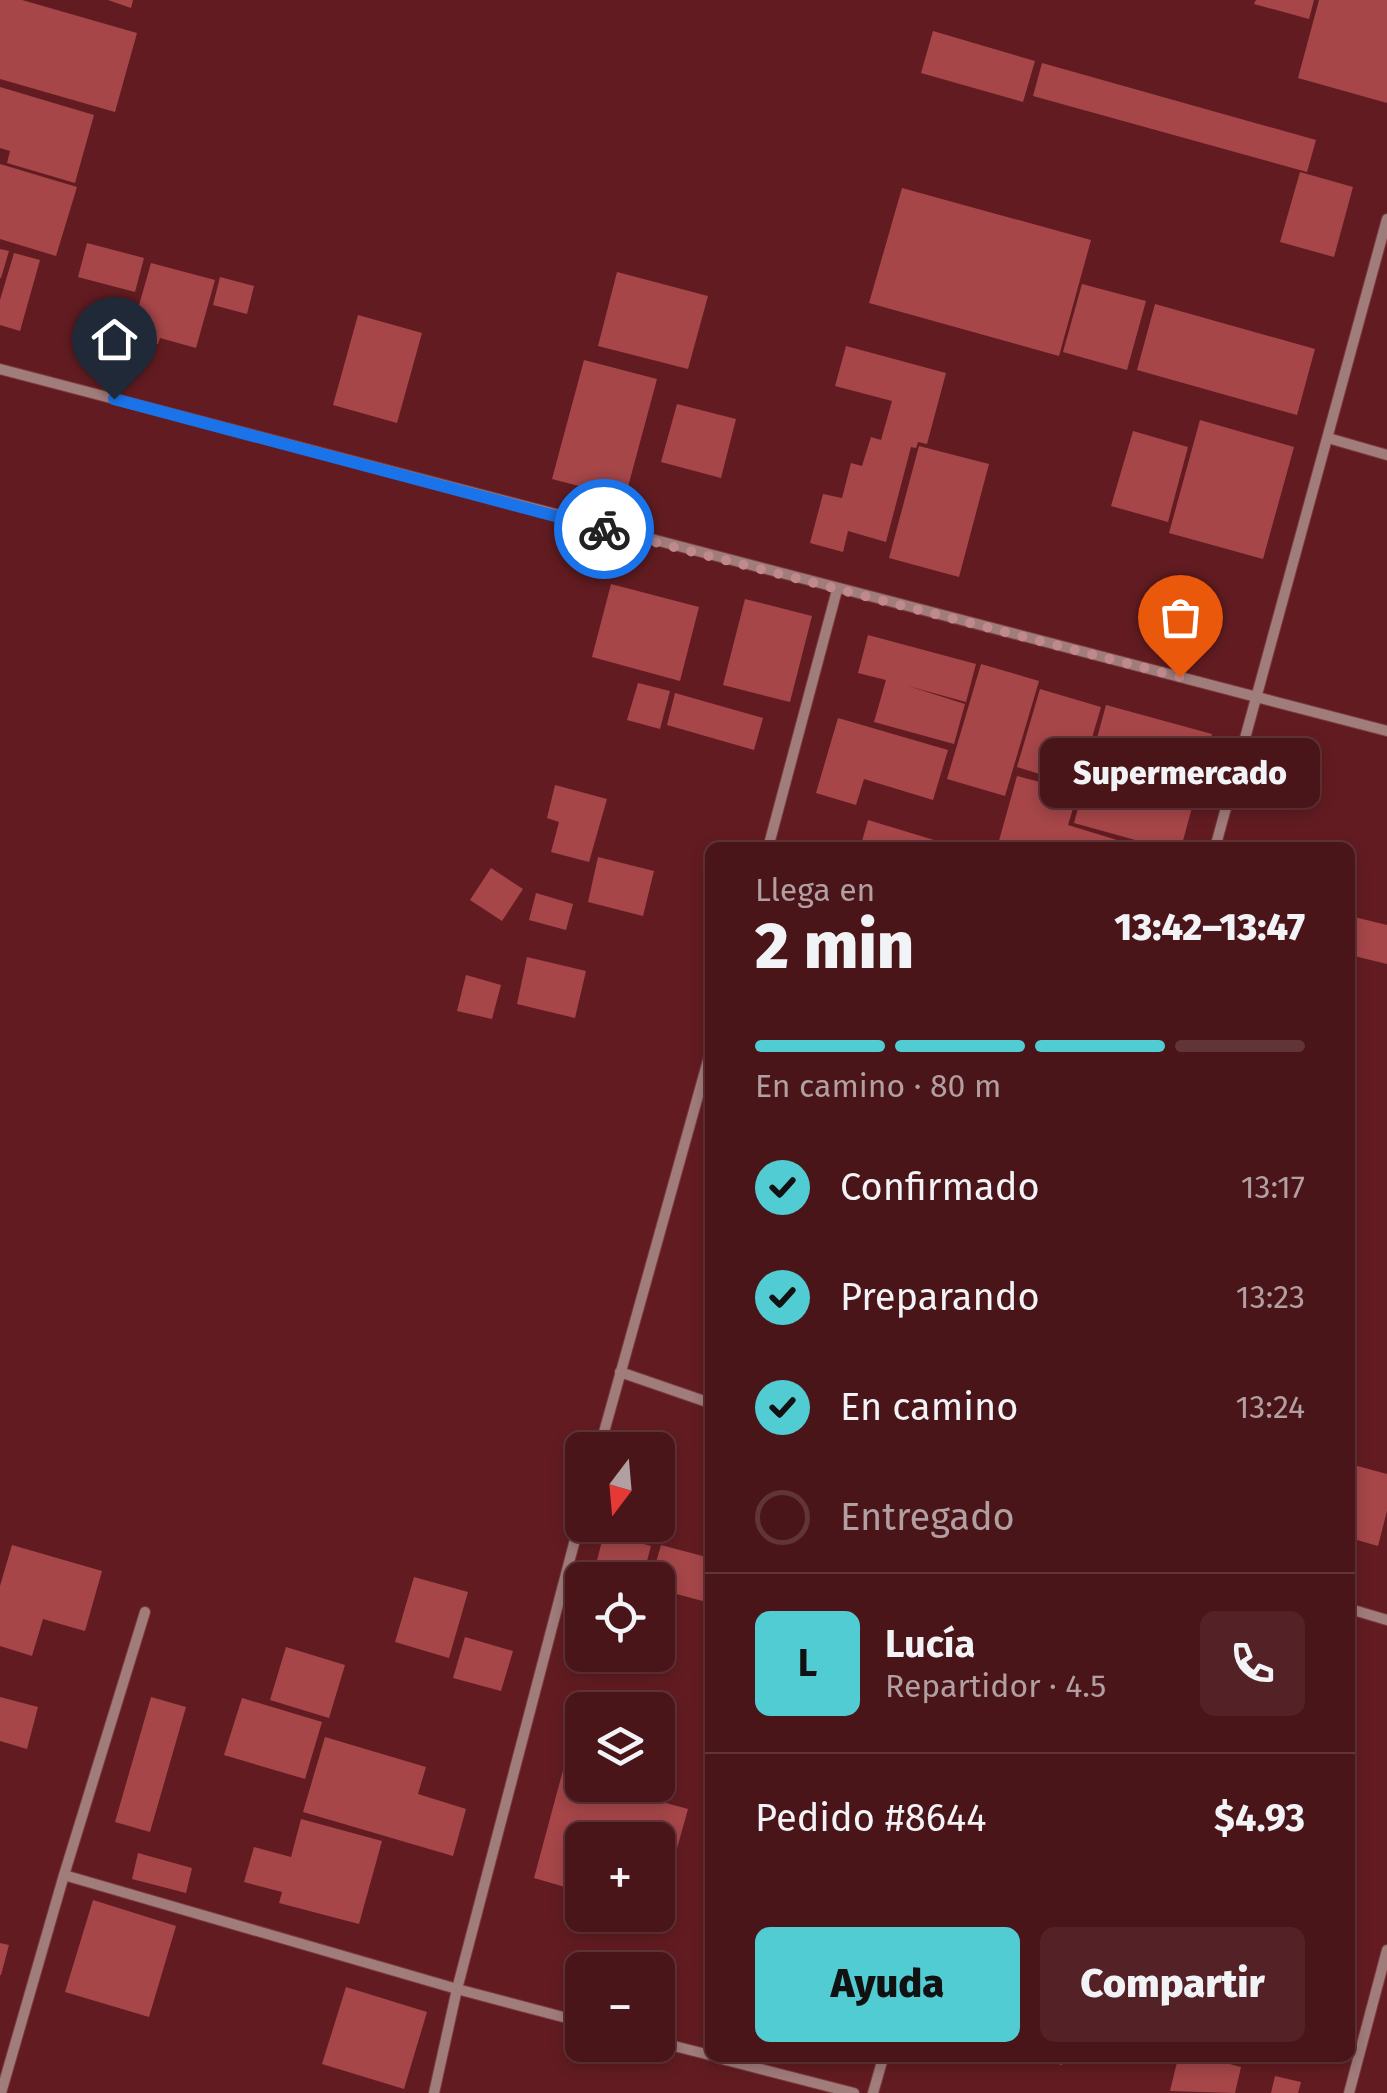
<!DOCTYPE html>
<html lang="es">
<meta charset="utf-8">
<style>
:root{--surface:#4a1519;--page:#542226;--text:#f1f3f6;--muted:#b29fa2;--line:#613438;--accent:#51ccd3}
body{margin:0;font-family:"Fira Sans",sans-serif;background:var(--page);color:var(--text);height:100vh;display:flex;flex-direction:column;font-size:38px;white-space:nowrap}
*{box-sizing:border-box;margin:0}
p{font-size:32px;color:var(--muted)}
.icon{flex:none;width:55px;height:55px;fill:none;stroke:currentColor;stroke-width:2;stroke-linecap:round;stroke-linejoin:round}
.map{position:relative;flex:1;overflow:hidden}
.drawer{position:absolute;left:705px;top:842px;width:650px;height:1220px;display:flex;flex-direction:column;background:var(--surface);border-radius:15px;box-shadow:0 5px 15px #0003,0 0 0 2px var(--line)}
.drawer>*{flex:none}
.needle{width:65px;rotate:196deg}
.tools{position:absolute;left:565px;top:1432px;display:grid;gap:20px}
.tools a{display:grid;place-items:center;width:110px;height:110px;border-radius:15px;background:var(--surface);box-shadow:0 5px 15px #0003,0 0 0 2px var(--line);font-size:50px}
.pin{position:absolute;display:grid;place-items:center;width:85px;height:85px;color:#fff;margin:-102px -42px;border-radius:50% 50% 50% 0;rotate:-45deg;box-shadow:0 0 10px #0007}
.pin .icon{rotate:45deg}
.courier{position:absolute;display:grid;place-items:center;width:100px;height:100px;margin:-50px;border:8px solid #1a73e8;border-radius:50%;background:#fff;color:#222;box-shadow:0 2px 12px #0007}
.bubble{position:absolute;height:70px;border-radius:15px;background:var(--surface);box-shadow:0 5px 15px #0003,0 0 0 2px var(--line);font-size:32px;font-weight:800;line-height:70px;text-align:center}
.overview em{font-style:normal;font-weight:800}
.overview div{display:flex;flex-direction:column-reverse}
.overview{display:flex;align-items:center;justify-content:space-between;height:170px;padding:0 50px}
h1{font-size:65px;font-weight:800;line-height:75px}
.bar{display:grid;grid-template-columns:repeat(4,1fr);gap:15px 10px;align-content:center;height:120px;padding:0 50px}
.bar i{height:12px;border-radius:8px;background:var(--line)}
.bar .selected{background:var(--accent)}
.bar p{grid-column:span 4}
.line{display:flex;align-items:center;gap:25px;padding:0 50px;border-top:2px solid var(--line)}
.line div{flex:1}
.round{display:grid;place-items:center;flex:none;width:105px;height:105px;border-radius:15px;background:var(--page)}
ol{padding:0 50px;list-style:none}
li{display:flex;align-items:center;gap:30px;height:110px}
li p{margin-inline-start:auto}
li .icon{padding:10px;border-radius:50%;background:var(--accent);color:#111;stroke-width:4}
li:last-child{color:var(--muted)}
li i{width:55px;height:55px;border:5px solid var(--line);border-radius:50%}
.button{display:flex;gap:20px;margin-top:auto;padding:20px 50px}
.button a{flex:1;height:115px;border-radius:15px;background:var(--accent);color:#111;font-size:40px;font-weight:800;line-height:115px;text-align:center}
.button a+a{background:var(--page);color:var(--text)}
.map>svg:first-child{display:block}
.building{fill:#a64649}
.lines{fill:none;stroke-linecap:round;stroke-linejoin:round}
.minor-casing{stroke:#7c3b3f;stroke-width:12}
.minor{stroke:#a07c7b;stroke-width:10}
.done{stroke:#c08a8c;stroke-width:10;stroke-dasharray:0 18}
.route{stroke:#1a73e8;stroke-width:12}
</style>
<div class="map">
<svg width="1387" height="2093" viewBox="0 0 1387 2093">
<rect width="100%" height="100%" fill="#621c21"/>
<path class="building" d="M0 0H22L137 33 115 112 0 79Z
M108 0H133L131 8Z
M1256 0H1314L1309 19 1254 4Z
M1319 0H1387V103L1298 78Z
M933 31 1035 61 1023 102 921 73Z
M1042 63 1316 140 1307 172 1033 96Z
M0 87 94 115 75 183 7 163 10 151 0 148Z
M0 164 77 187 56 256 0 239Z
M1300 172 1353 187 1334 257 1280 242Z
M902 188 1091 240 1059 356 869 303Z
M87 243 144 258 135 292 78 277Z
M0 249 9 251 1 278H0Z
M14 253 40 260 20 331 0 325V300Z
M151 263 215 280 196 348 160 338 158 344 130 337Z
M617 272 708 296 688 369 598 346Z
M220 277 254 286 247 314 213 305Z
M1082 284 1146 301 1127 370 1063 352Z
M1155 304 1315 349 1297 415 1137 370Z
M94 313 125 321 116 357 85 350Z
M358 315 422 333 397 423 333 405Z
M846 346 946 373 927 444 918 442 916 448 911 447 886 542 848 531 843 552 810 543 823 494 842 498 851 463 862 466 871 437 881 440 892 401 835 386Z
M584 360 657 379 625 498 552 479Z
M677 404 736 419 721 478 661 462Z
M1200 420 1294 447 1263 559 1169 533Z
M1133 431 1188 447 1168 522 1111 506Z
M919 446 989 464 959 577 889 558Z
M611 584 699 607 680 681 592 657Z
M745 599 812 616 790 702 723 685Z
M868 635 976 664 966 702 908 686 965 704 954 744 874 722 886 680 858 673Z
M981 664 1039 681 1005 796 947 779Z
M638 683 670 691 660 729 627 720Z
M1040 689 1101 707 1078 786 1017 767Z
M675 693 763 718 754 750 667 725Z
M1106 705 1212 734 1181 848H1164L1074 823Z
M838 718 948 750 933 800 864 779 856 805 816 793Z
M1017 776 1078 792 1068 825 1143 848H997Z
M555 785 607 799 589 862 551 852 559 822 547 818Z
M868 820 944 843 943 848H860Z
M598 857 654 871 643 916 588 902Z
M491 868 523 889 502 921 470 900Z
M536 893 573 904 566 930 529 920Z
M1350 916 1387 925V964L1350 955Z
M527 957 586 971 575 1018 517 1004Z
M466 975 501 985 492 1019 457 1011Z
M1350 1464 1387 1474V1511L1378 1546 1350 1538Z
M604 1533 651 1546 642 1580H625L594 1572Z
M12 1545 102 1571 85 1631 43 1619 32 1656 0 1646V1586Z
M661 1545 710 1558V1603L658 1589V1580H651Z
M414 1577 468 1592 449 1658 395 1642Z
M465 1637 513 1651 501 1691 453 1678Z
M286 1647 345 1665 329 1718 270 1700Z
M0 1697 38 1707 27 1749 0 1741Z
M151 1697 186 1707 150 1832 115 1822Z
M242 1698 322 1722 305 1779 224 1755Z
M325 1737 426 1767 418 1794 466 1809 453 1856 303 1812Z
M566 1759 582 1764V1785H600L688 1809 659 1913 658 1840H582V1892L534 1878Z
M301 1819 382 1841 359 1924 279 1903 282 1892 244 1882 254 1847 291 1857Z
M138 1853 192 1868 186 1893 132 1879Z
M93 1900 176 1926 149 2017 65 1992Z
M0 1943 9 1945 1 1975H0Z
M346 1987 427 2012 404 2089 322 2064Z
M1035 2058H1064L1062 2065Z
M1178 2058H1207L1241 2067 1235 2093 1170 2091Z
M1275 2076 1301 2082 1298 2093H1271Z"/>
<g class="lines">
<defs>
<path id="minor" d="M0 369 1387 731
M1328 438 1387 455
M768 848 837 590
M1215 848 1387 219
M620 1372 710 1403
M599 1450 710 1053
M1350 1609 1387 1620
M64 1875 457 1989 582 2022
M658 2042 710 2055
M718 2058 854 2093
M1 2093 64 1875 145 1612
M434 2093 457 1989 582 1513
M873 2093 883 2058
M1349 2093 1387 1950"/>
</defs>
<use href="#minor" class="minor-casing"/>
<use href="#minor" class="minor"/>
</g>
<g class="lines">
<path class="done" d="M604 529 1180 677"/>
<path class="route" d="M114 399 604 529"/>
</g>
</svg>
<div class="tools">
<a><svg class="needle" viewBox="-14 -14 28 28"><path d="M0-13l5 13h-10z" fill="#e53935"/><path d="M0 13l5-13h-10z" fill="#b29fa2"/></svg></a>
<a><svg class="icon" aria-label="locate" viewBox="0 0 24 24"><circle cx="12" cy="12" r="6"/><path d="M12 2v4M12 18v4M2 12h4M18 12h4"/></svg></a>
<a><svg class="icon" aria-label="layers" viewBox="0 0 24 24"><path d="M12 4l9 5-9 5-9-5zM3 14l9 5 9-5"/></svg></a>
<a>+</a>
<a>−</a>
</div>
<div class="pin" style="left:1180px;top:677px;background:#ea580c"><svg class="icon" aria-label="bag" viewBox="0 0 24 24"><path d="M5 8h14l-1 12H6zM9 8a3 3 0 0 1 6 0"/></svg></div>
<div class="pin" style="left:114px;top:399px;background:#1f2937"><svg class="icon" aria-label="home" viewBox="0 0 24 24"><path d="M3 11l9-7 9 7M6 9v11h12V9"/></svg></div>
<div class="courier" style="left:604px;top:529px"><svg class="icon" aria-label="bike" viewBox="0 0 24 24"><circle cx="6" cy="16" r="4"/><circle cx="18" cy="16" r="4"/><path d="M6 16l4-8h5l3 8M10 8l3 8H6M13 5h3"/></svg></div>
<div class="bubble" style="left:1040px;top:738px;width:280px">Supermercado</div>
<section class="drawer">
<div class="overview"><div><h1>2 min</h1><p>Llega en</p></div><em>13:42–13:47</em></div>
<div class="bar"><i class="selected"></i><i class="selected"></i><i class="selected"></i><i></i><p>En camino · 80 m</p></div>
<ol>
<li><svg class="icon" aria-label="check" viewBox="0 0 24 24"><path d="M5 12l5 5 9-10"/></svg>Confirmado<p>13:17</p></li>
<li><svg class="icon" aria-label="check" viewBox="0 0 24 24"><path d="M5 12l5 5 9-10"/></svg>Preparando<p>13:23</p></li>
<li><svg class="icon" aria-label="check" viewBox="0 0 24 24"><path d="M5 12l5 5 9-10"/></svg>En camino<p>13:24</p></li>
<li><i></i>Entregado</li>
</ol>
<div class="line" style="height:180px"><b class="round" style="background:var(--accent);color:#111">L</b><div><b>Lucía</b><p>Repartidor · 4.5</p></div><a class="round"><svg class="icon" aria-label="phone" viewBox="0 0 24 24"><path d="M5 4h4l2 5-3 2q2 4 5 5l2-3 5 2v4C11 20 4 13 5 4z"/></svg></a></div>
<div class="line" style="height:130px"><div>Pedido #8644</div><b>$4.93</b></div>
<div class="button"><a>Ayuda</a><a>Compartir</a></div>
</section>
</div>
